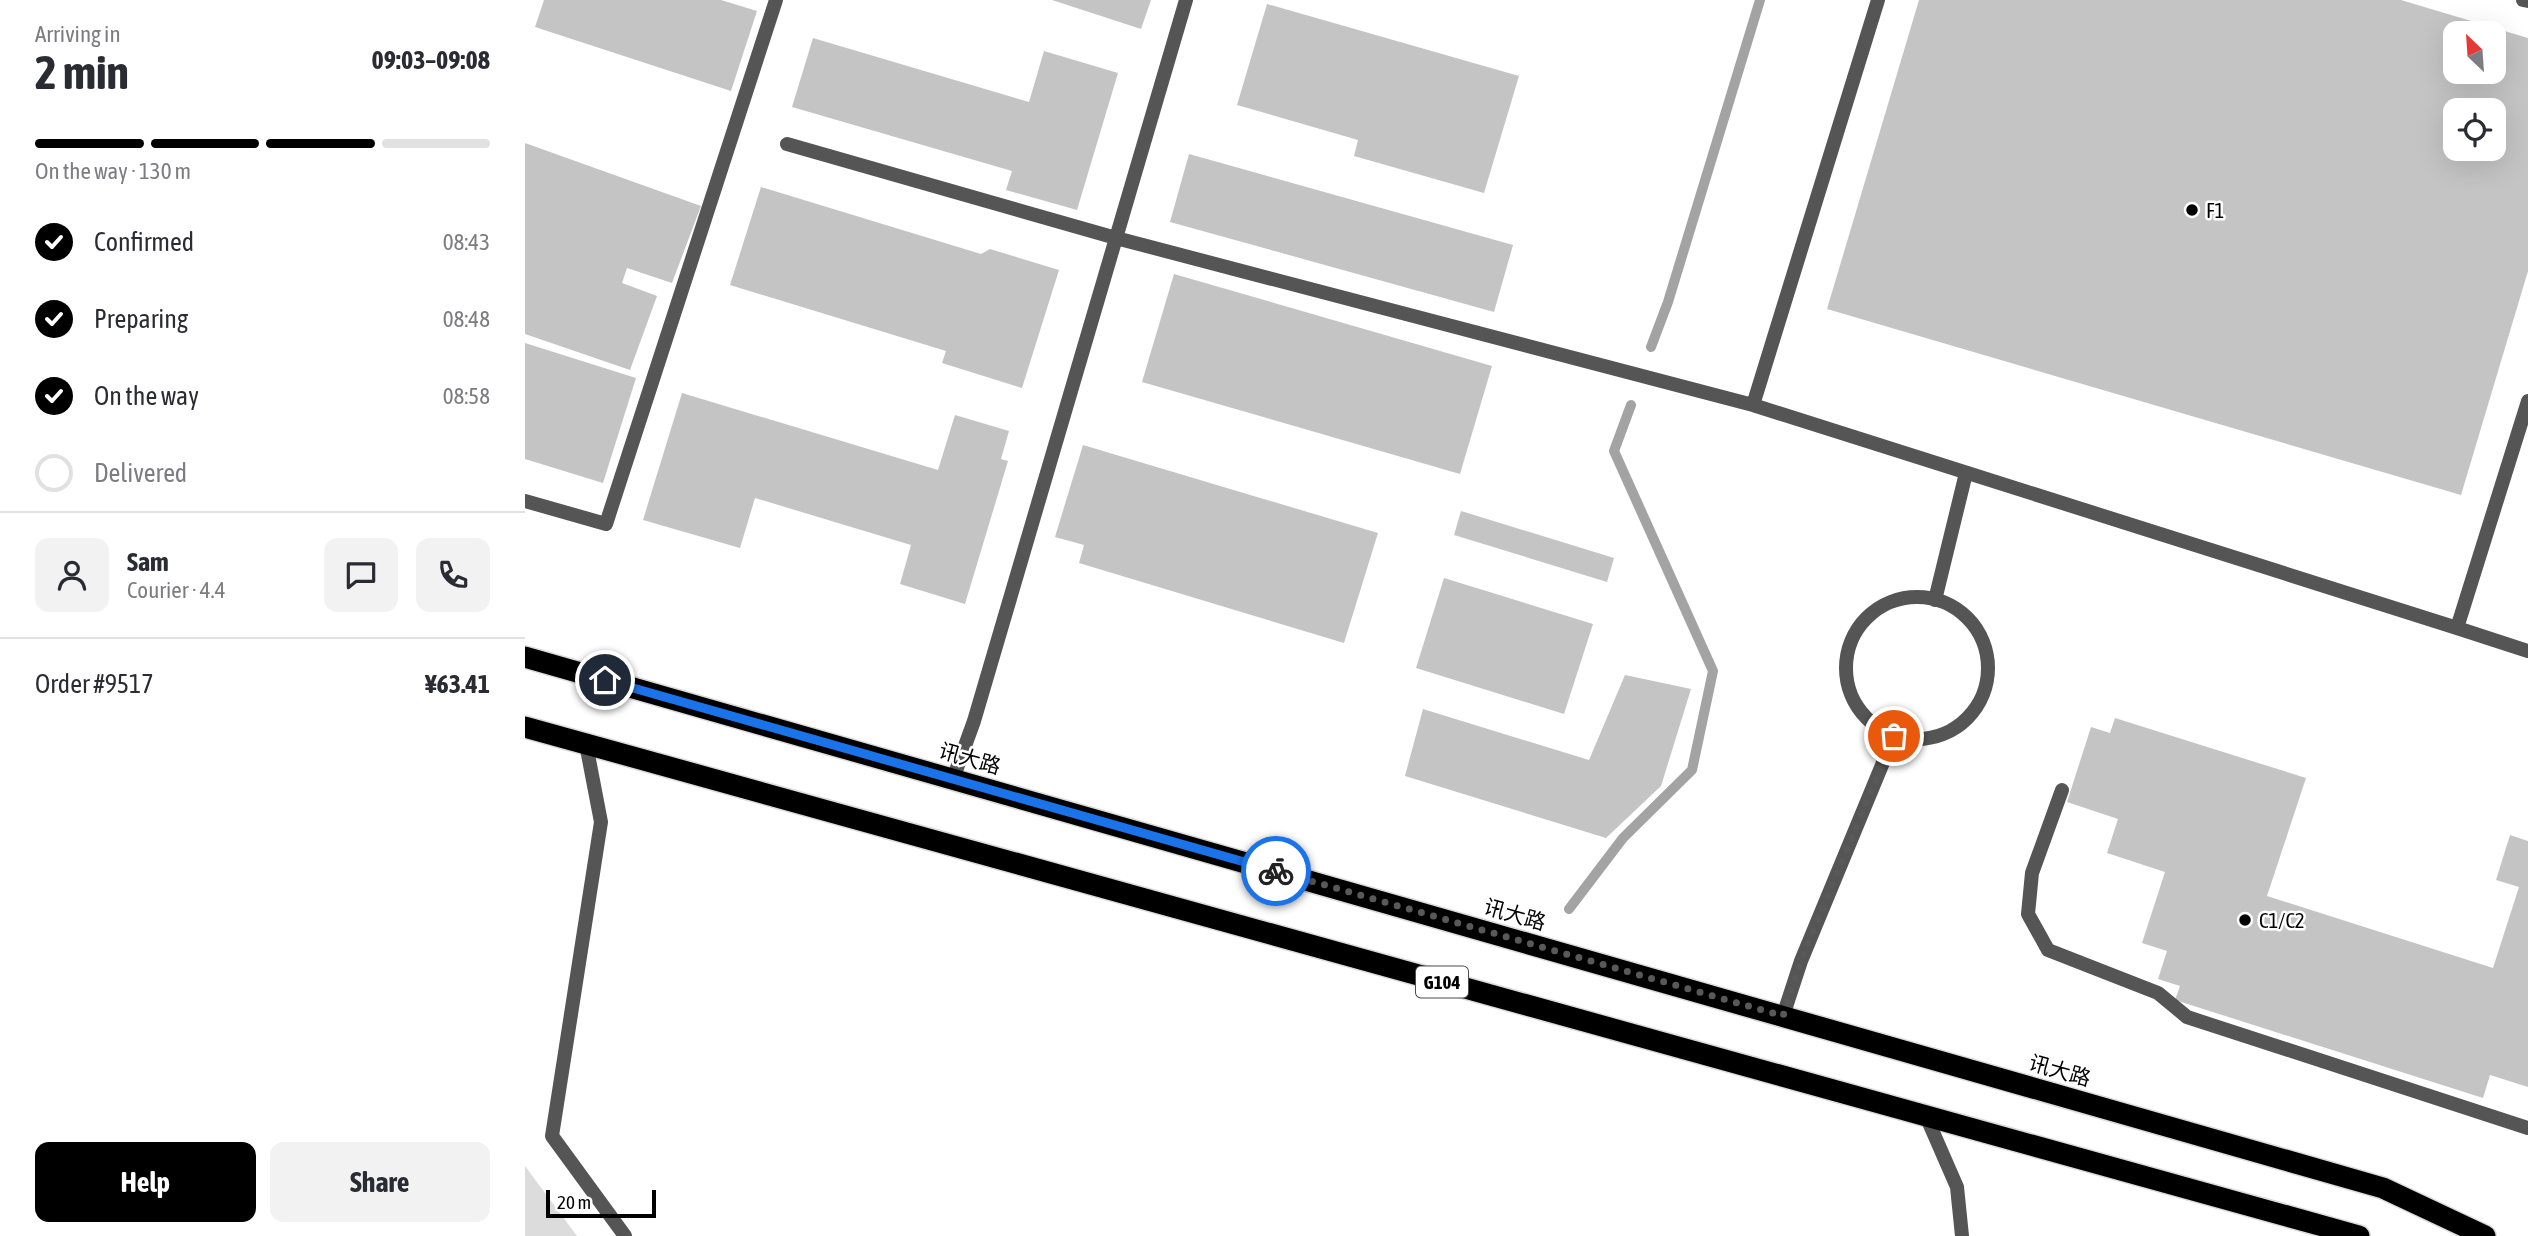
<!DOCTYPE html>
<meta charset="utf-8">
<style>
:root{--surface:#fff;--page:#f2f2f3;--text:#2b2b33;--muted:#7c7c81;--line:#e1e1e2;--accent:#000}
body{margin:0;font-family:"Asap Condensed","Noto Sans SC",sans-serif;background:var(--page);color:var(--text);height:100vh;display:flex;flex-direction:column;font-size:26px;white-space:nowrap}
*{box-sizing:border-box;margin:0}
p{font-size:23px;color:var(--muted)}
.icon{flex:none;width:38px;height:38px;fill:none;stroke:currentColor;stroke-width:2;stroke-linecap:round;stroke-linejoin:round}
.map{position:relative;flex:1;overflow:hidden}
.drawer{display:flex;flex-direction:column;background:var(--surface);width:525px}
.drawer>*{flex:none}
.needle{width:46px;rotate:335deg}
.controls{position:absolute;left:1918px;top:21px;display:grid;gap:14px}
.controls a{display:grid;place-items:center;width:63px;height:63px;border-radius:14px;background:var(--surface);box-shadow:0 7px 28px #0002;font-size:35px}
.scale{position:absolute;left:21px;bottom:18px;width:110px;box-sizing:border-box;padding-left:7px;border:4px solid #000;border-top:0;font-size:19px;line-height:24px;white-space:nowrap;color:#000;-webkit-text-stroke:5px #fff;paint-order:stroke}
.pin{position:absolute;display:grid;place-items:center;width:60px;height:60px;color:#fff;margin:-30px;border:4px solid #fff;border-radius:50%;box-shadow:0 2px 7px #0007}
.courier{position:absolute;display:grid;place-items:center;width:70px;height:70px;margin:-35px;border:5px solid #1a73e8;border-radius:50%;background:#fff;color:#222;box-shadow:0 2px 9px #0007}
.head em{font-style:normal;font-weight:700}
.head div{display:flex;flex-direction:column-reverse}
.head{display:flex;align-items:center;justify-content:space-between;height:119px;padding:0 35px}
h1{font-size:46px;font-weight:700;line-height:52px}
.bar{display:grid;grid-template-columns:repeat(4,1fr);gap:10px 7px;align-content:center;height:84px;padding:0 35px}
.bar i{height:9px;border-radius:5px;background:var(--line)}
.bar .current{background:var(--accent)}
.bar p{grid-column:span 4}
.line{display:flex;align-items:center;gap:18px;padding:0 35px;border-top:2px solid var(--line)}
.line div{flex:1}
.round{display:grid;place-items:center;flex:none;width:74px;height:74px;border-radius:14px;background:var(--page)}
ol{padding:0 35px;list-style:none}
li{display:flex;align-items:center;gap:21px;height:77px}
li p{margin-inline-start:auto}
li .icon{padding:7px;border-radius:50%;background:var(--accent);color:#fff;stroke-width:4}
li:last-child{color:var(--muted)}
li i{width:38px;height:38px;border:4px solid var(--line);border-radius:50%}
.button{display:flex;gap:14px;margin-top:auto;padding:14px 35px}
.button a{flex:1;height:80px;border-radius:14px;background:var(--accent);color:#fff;font-size:28px;font-weight:700;line-height:80px;text-align:center}
.button a+a{background:var(--page);color:var(--text)}
main{display:flex;flex:1;min-height:0}
.map>svg:first-child{display:block}
.green{fill:#dcdcdc}
.lines{fill:none;stroke-linecap:round;stroke-linejoin:round}
.stream{stroke:#a3a3a3;stroke-width:10}
.building{fill:#c4c4c4;fill-rule:evenodd}
.highway-casing{stroke:#dbdbdb;stroke-width:24}
.street{stroke:#555;stroke-width:14}
.highway{stroke:#000;stroke-width:21}
.done{stroke:#595959;stroke-width:7;stroke-dasharray:0 12.6}
.route{stroke:#1a73e8;stroke-width:9}
.poi-dot{fill:#000;stroke:#fff;stroke-width:2.5}
.labels{text-anchor:middle;dominant-baseline:central;stroke-width:5;stroke-linejoin:round;paint-order:stroke}
.shield{fill:#fff;stroke:#4c4c4c;stroke-width:2}
.shield-label{font-size:19px;font-weight:bold;fill:#000}
.poi-label{font-size:21px;fill:#000;stroke:#fff;text-anchor:start}
.street-label{font-size:21px;fill:#000;stroke:#fff}
</style>
<main>
<section class="drawer">
<div class="head"><div><h1>2 min</h1><p>Arriving in</p></div><em>09:03–09:08</em></div>
<div class="bar"><i class="current"></i><i class="current"></i><i class="current"></i><i></i><p>On the way · 130 m</p></div>
<ol>
<li><svg class="icon" aria-label="check" viewBox="0 0 24 24"><path d="M5 12l5 5 9-10"/></svg>Confirmed<p>08:43</p></li>
<li><svg class="icon" aria-label="check" viewBox="0 0 24 24"><path d="M5 12l5 5 9-10"/></svg>Preparing<p>08:48</p></li>
<li><svg class="icon" aria-label="check" viewBox="0 0 24 24"><path d="M5 12l5 5 9-10"/></svg>On the way<p>08:58</p></li>
<li><i></i>Delivered</li>
</ol>
<div class="line" style="height:126px"><a class="round"><svg class="icon" aria-label="person" viewBox="0 0 24 24"><circle cx="12" cy="8" r="4"/><path d="M4 21q1-7 8-7t8 7"/></svg></a><div><b>Sam</b><p>Courier · 4.4</p></div><a class="round"><svg class="icon" aria-label="chat" viewBox="0 0 24 24"><path d="M4 5h16v11H9l-5 4z"/></svg></a><a class="round"><svg class="icon" aria-label="phone" viewBox="0 0 24 24"><path d="M5 4h4l2 5-3 2q2 4 5 5l2-3 5 2v4C11 20 4 13 5 4z"/></svg></a></div>
<div class="line" style="height:91px"><div>Order #9517</div><b>¥63.41</b></div>
<div class="button"><a>Help</a><a>Share</a></div>
</section>
<div class="map">
<svg width="2003" height="1236" viewBox="0 0 2003 1236">
<rect width="100%" height="100%" fill="#fff"/>
<path class="green" d="M0 1166 52 1236H0Z"/>
<g class="lines">
<path class="stream" d="M1126 347 1143 302 1235 0
M1044 909 1098 838 1167 770 1188 671 1089 451 1106 405"/>
</g>
<path class="building" d="M19 0H196L232 11 206 91 10 27Z
M527 0H626L616 29Z
M1394 0H1876L2003 38V271L1936 495 1302 309ZM1930 33H1969V72H1930ZM1930 110H1969V149H1930Z
M742 4 994 76 959 193 829 156 833 140 712 105Z
M288 38 504 102 519 51 593 73 552 210 481 190 487 171 267 107Z
M0 143 176 206 147 283 102 268 97 283 132 296 105 370 0 334Z
M664 154 988 245 969 312 645 222Z
M236 187 456 254 465 249 534 270 497 388 417 363 421 351 205 285Z
M649 274 967 366 935 474 617 382Z
M0 343 111 378 78 483 0 459Z
M157 393 413 470 430 415 484 431 476 459 483 461 440 604 375 584 386 545 230 498 215 548 118 520Z
M558 445 853 533 819 643 554 563 559 545 530 537Z
M936 511 1089 558 1082 582 929 535Z
M919 578 1068 624 1039 714 891 668Z
M1100 675 1166 689 1136 786 1081 838 880 776 898 709 1064 760Z
M1590 718 1781 778 1742 896 1968 968 1994 887 1971 880 1985 835 2003 841V1087L1965 1075 1958 1098 1650 1000 1655 986 1633 979 1642 951 1617 943 1640 872 1582 853 1593 819 1542 802 1566 727 1585 733Z"/>
<g class="lines">
<defs>
<path id="highway" d="M0 657 1858 1188 1960 1236
M0 727 1834 1236"/>
</defs>
<use href="#highway" class="highway-casing"/>
<path class="street" d="M1353 0 1228 405 1932 628
M1998 0 2003 1
M262 144 591 238 1228 405
M2003 401 1932 628 2003 651
M0 501 81 524 251 0
M1321 668a71 71 0 1 1 142 0a71 71 0 1 1-142 0Z
M1410 600 1441 473
M61 744 76 822 27 1136 100 1236
M428 779 449 721 661 0
M1537 790 1507 873 1503 914 1523 950 1633 993 1662 1017 2003 1128
M1258 1016 1276 961 1369 736
M1401 1116 1432 1187 1437 1236"/>
<use href="#highway" class="highway"/>
</g>
<g class="lines">
<path class="done" d="M751 871 1258 1016 1276 961 1369 736"/>
<path class="route" d="M80 680 751 871"/>
</g>
<g class="poi-dot">
<circle cx="1667" cy="210" r="7"/>
<circle cx="1720" cy="920" r="7"/>
</g>
<g class="labels">
<rect class="shield" x="891" y="966.5" width="52" height="31" rx="5"/>
<g class="shield-label">
<text x="917" y="982">G104</text>
</g>
<g class="poi-label">
<text x="1681" y="210">F1</text>
<text x="1734" y="920">C1/C2</text>
</g>
<g class="street-label">
<text transform="translate(445 758) rotate(16)">讯大路</text>
<text transform="translate(990 914) rotate(16)">讯大路</text>
<text transform="translate(1535 1070) rotate(16)">讯大路</text>
</g>
</g>
</svg>
<div class="controls">
<a><svg class="needle" viewBox="-14 -14 28 28"><path d="M0-13l5 13h-10z" fill="#e53935"/><path d="M0 13l5-13h-10z" fill="#7c7c81"/></svg></a>
<a><svg class="icon" aria-label="locate" viewBox="0 0 24 24"><circle cx="12" cy="12" r="6"/><path d="M12 2v4M12 18v4M2 12h4M18 12h4"/></svg></a>
</div>
<div class="scale">20 m</div>
<div class="pin" style="left:1369px;top:736px;background:#ea580c"><svg class="icon" aria-label="bag" viewBox="0 0 24 24"><path d="M5 8h14l-1 12H6zM9 8a3 3 0 0 1 6 0"/></svg></div>
<div class="pin" style="left:80px;top:680px;background:#1f2937"><svg class="icon" aria-label="home" viewBox="0 0 24 24"><path d="M3 11l9-7 9 7M6 9v11h12V9"/></svg></div>
<div class="courier" style="left:751px;top:871px"><svg class="icon" aria-label="bike" viewBox="0 0 24 24"><circle cx="6" cy="16" r="4"/><circle cx="18" cy="16" r="4"/><path d="M6 16l4-8h5l3 8M10 8l3 8H6M13 5h3"/></svg></div>
</div>
</main>
